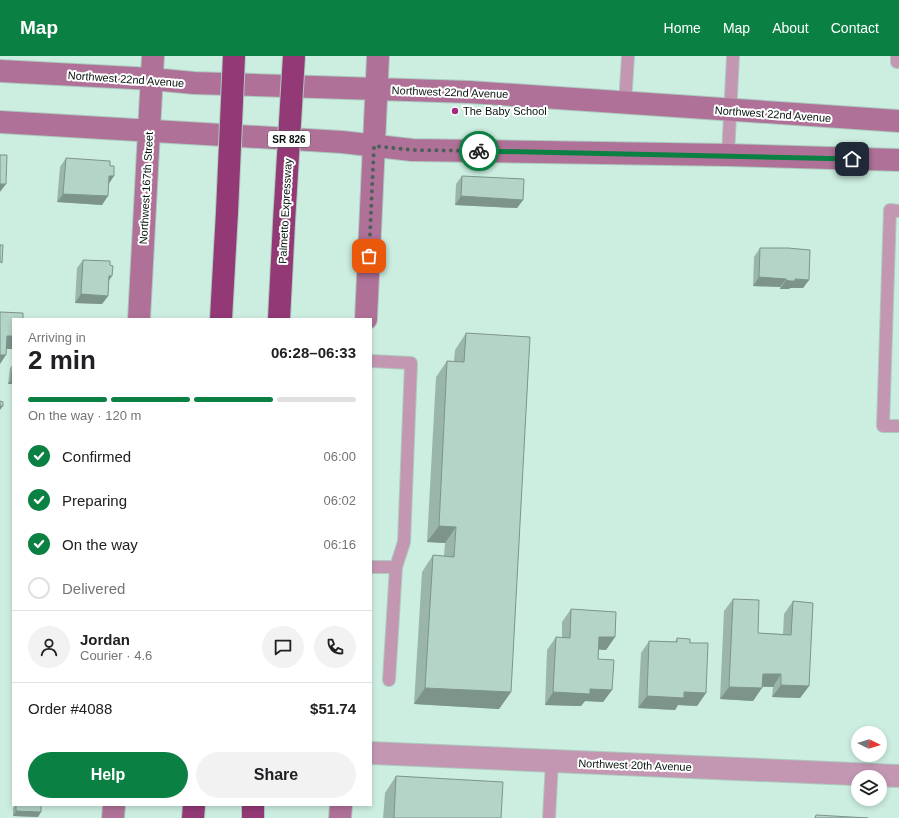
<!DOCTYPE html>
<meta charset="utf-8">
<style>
:root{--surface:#fff;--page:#f2f2f2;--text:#202124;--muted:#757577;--line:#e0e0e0;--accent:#0b8043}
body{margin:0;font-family:Arial,sans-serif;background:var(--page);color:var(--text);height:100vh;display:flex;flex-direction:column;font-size:15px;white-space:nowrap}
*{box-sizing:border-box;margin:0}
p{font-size:13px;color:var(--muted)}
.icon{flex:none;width:22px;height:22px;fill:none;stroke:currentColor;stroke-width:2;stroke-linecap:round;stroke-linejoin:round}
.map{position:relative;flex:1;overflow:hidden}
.side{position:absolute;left:12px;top:262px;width:360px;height:488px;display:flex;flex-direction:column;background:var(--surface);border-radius:0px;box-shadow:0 2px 6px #0003}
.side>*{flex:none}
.needle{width:26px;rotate:95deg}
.fabs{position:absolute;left:851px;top:670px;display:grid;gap:8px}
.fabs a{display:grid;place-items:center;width:36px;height:36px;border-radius:50%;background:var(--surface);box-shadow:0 2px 6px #0003;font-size:20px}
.pin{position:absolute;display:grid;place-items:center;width:34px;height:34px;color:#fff;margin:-17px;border-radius:8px;box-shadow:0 2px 6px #0006}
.courier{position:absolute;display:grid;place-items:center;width:40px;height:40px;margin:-20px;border:3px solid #0b8043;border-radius:50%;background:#fff;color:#222;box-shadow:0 1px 5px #0007}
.headline em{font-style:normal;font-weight:700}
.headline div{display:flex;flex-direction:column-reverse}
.headline{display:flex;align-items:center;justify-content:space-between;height:68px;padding:0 16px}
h1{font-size:26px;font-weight:700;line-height:30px}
.bar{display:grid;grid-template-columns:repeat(4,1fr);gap:6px 4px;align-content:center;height:48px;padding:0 16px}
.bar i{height:5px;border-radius:3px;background:var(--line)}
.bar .current{background:var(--accent)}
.bar p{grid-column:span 4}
.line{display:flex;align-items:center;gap:10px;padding:0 16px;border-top:1px solid var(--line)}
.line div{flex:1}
.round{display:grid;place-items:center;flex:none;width:42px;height:42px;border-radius:21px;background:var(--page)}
ol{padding:0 16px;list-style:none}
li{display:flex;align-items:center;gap:12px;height:44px}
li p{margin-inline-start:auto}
li .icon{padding:4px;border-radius:50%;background:var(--accent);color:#fff;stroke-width:4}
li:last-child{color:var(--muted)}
li i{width:22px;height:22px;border:2px solid var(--line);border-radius:50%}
.button{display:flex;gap:8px;margin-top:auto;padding:8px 16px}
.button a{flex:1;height:46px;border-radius:24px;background:var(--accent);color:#fff;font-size:16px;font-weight:700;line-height:46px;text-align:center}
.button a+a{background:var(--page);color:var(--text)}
header{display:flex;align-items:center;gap:24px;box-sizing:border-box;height:56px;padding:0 20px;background:var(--accent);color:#fff}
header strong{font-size:19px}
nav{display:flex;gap:22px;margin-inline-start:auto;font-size:14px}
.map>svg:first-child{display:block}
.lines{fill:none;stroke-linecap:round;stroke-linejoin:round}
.lane-casing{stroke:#accbbf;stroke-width:14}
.street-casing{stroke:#accbbf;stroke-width:24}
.secondary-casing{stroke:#accbbf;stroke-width:24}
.highway-casing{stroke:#accbbf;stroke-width:24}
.lane{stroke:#c397b2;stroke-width:12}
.street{stroke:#c397b2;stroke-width:22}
.secondary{stroke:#b07198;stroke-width:22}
.highway{stroke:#923976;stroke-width:22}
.highway-bridge-casing{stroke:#accbbf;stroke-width:24;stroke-linecap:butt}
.highway-bridge{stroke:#923976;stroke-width:22}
.wall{fill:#9ab6ab}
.shaded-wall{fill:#7d948b}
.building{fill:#b3d4c7;stroke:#7d948b}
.done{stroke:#4c6058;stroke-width:4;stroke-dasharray:0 7.2}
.route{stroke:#0b8043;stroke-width:5}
.poi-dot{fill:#a42b81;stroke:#fff;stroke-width:1.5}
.labels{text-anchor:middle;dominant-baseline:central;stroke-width:4;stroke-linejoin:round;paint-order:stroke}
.shield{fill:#fff;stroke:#515a57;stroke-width:1}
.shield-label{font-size:10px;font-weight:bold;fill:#07130f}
.street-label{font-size:11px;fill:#07130f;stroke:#fff}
.poi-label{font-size:11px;fill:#07130f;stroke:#fff;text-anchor:start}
</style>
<header>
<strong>Map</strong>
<nav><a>Home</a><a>Map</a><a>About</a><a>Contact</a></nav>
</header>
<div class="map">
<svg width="899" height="762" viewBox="0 0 899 762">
<rect width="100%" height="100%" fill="#cceee0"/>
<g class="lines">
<defs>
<path id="lane" d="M897 6V0
M625 47 628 0
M728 99 733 0
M899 155 890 154 883 370H899
M371 305 411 307 404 486 396 511 389 624
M371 511H396
M549 762 552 705"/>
<path id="street" d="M371 697 899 720"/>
<path id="secondary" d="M0 15 152 23 194 27 469 36 899 65
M0 66 342 86 412 94 728 99 899 104
M139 263 153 0
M366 263 378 0
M113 762 114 749
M340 762 341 749"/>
<path id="highway" d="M221 263 227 156
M279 263 284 166
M193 762 194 749
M253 762V749"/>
</defs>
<use href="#lane" class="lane-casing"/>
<use href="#street" class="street-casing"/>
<use href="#secondary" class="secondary-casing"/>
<use href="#highway" class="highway-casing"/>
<use href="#lane" class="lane"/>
<use href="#street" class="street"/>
<use href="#secondary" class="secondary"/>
<use href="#highway" class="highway"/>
<defs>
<path id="highway-bridge" d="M227 156 234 0
M284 166 294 0"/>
</defs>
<use href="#highway-bridge" class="highway-bridge-casing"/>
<use href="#highway-bridge" class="highway-bridge"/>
</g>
<path class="wall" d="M66 102 109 126 102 149 57 146 60 111Z
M462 120 523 144 517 152 455 149 456 128Z
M760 192 809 224 803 232H790L789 233H780V231L753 230 754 201Z
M83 204 109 225 108 240 102 248 75 247 77 212Z
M466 277 511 636 499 653 414 648 422 516 433 499 444 500 445 487 427 486 436 321 447 305H454L455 294Z
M13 308V328H8L10 312Z
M733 543 758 577 783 578 784 558 793 545 809 630 800 642 772 641 773 631H762L753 645 720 643 724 555Z
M571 553 615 581 606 594 599 593 598 603 612 634 603 646 585 645 581 650 545 649 547 594 556 581 562 582V566Z
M677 582 690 587 706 637 697 650 678 649 675 654 638 652 641 597 649 585 675 586Z
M396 720 501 762H383L385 737Z
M15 749H41V756L38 761 13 760V752Z"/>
<path class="shaded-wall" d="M109 120H114L108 129Z
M0 128H6L0 136Z
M63 138 108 140 102 149 57 146Z
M461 140 523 144 517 152 455 149Z
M109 220H112L106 229Z
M759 221 786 223 780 231 753 230Z
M795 223 809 224 803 232H790L789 233H780L786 224Z
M81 238 108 240 102 248 75 247Z
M7 280H13V293H0Z
M0 299H6L0 308Z
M11 324H13V328H8Z
M0 350H3L0 354Z
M439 470 456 471 445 487 427 486Z
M599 581H615L606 594 590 593Z
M763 618H781L773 631 754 630Z
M781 629 809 630 800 642 772 641Z
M729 631 762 632 753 645 720 643Z
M425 632 511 636 499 653 414 648Z
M590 633 612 634 603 646 585 645 581 650 545 649 553 636Z
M684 636 706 637 697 650 678 649 675 654 638 652 647 640Z
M16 755 41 756 38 761 13 760Z"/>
<path class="building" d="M0 99H7L6 128H0Z
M66 102 110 105V110H114V120H109L108 140 63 138Z
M462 120 524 123 523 144 461 140Z
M0 189H3L2 207 0 206Z
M760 192H788L810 194 809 224 795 223V225H790L786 224V223L759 221Z
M83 204 110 205V209L113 210 112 220H109L108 240 81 238Z
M0 256 23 257V263H13V280H7L6 299H0Z
M466 277 530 281 511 636 425 632 433 499 454 501 456 471 439 470 447 305 464 306Z
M13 308V324H11Z
M0 345 3 346V350H0Z
M733 543 759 544 758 577 791 579 793 545 813 547 809 630 781 629V618H763L762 632 729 631Z
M571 553 616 556 615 581H599L598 603 614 604 612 634 590 633V638L553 636 556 581 570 582Z
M677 582 690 583V587H708L706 637 684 636V642L647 640 649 585 677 586Z
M396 720 503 726 501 762H394Z
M16 749H41V756L16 755Z
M816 759 868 762H815Z"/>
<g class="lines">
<path class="done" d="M369 200 374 90 412 94 479 95"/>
<path class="route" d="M479 95 852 103"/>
</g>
<circle class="poi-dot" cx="455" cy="55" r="4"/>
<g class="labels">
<rect class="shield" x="268" y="75" width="42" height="16" rx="3"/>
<g class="shield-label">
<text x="289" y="83">SR 826</text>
</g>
<g class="street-label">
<text transform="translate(126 23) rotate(4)">Northwest 22nd Avenue</text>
<text transform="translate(450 36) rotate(2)">Northwest 22nd Avenue</text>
<text transform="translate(773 58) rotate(4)">Northwest 22nd Avenue</text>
<text transform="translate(146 132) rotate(-87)">Northwest 167th Street</text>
<text transform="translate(285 155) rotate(-87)">Palmetto Expressway</text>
<text transform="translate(635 709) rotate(2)">Northwest 20th Avenue</text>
</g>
<g class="poi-label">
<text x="463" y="55">The Baby School</text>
</g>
</g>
</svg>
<div class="fabs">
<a><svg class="needle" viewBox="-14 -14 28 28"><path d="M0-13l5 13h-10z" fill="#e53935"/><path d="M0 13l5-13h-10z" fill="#757577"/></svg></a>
<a><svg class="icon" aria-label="layers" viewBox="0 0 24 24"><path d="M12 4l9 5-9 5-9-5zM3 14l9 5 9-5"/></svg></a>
</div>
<div class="pin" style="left:369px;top:200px;background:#ea580c"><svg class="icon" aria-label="bag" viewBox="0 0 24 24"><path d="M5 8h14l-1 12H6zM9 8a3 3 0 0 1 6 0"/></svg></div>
<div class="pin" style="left:852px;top:103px;background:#1f2937"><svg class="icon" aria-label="home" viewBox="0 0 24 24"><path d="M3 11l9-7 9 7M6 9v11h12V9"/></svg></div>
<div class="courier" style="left:479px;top:95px"><svg class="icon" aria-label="bike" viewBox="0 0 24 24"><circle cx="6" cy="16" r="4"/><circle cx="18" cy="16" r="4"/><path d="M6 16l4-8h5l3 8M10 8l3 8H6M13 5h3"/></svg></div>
<section class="side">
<div class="headline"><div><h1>2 min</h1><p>Arriving in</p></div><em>06:28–06:33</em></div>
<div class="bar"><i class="current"></i><i class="current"></i><i class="current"></i><i></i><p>On the way · 120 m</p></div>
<ol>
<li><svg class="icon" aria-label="check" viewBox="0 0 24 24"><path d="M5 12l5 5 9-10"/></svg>Confirmed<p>06:00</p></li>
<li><svg class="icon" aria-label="check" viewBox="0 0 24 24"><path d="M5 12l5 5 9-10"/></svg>Preparing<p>06:02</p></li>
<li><svg class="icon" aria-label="check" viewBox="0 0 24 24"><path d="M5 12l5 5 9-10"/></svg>On the way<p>06:16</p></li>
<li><i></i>Delivered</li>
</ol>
<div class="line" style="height:72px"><a class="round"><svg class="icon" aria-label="person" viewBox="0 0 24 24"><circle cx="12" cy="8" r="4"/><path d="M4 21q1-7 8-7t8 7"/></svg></a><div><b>Jordan</b><p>Courier · 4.6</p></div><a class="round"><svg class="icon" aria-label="chat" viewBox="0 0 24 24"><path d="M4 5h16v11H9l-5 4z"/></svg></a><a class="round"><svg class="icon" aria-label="phone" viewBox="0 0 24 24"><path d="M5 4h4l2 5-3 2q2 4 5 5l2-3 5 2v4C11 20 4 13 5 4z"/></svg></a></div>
<div class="line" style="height:52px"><div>Order #4088</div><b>$51.74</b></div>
<div class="button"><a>Help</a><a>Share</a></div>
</section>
</div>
